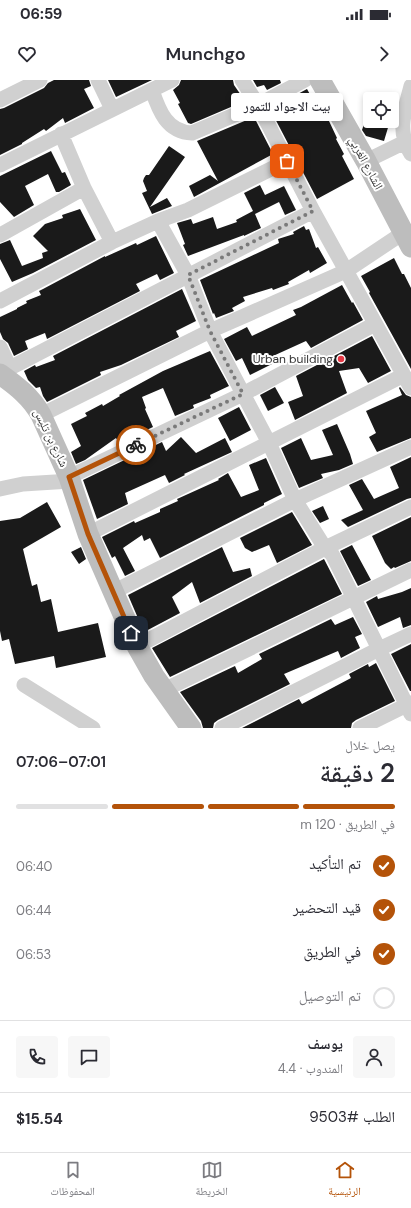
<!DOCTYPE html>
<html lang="ar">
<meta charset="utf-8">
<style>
:root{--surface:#fff;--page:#f7f7f7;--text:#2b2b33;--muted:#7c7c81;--line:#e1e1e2;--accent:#b45309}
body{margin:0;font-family:"DM Sans","Noto Naskh Arabic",sans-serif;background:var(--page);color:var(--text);direction:rtl;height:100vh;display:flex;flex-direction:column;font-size:15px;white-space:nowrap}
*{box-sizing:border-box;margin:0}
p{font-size:13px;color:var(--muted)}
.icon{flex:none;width:22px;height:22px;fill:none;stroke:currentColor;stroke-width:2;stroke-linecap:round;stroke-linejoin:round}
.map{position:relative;height:648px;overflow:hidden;direction:ltr}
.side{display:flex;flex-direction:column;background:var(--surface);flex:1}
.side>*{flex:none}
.buttons{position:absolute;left:363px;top:12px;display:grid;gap:8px}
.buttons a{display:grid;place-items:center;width:36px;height:36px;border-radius:4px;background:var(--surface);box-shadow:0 2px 6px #0003;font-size:20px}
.pin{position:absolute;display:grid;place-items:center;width:34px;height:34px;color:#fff;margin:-17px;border-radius:8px;box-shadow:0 2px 6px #0006}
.courier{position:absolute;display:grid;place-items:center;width:40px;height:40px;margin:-20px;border:3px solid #b45309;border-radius:50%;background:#fff;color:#222;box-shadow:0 1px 5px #0007}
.bubble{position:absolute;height:28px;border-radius:4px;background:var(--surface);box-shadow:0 2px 6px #0003;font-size:13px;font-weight:600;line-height:28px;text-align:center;direction:rtl}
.summary em{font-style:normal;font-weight:600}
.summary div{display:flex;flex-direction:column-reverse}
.summary{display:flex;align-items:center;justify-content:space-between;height:68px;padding:0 16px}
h1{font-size:26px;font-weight:600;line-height:30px}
.bar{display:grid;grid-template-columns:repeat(4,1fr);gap:6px 4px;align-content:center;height:48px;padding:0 16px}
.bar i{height:5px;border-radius:3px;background:var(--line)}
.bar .active{background:var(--accent)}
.bar p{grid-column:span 4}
.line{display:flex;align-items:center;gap:10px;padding:0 16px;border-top:1px solid var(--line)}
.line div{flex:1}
.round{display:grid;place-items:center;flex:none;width:42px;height:42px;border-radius:4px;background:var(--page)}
ol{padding:0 16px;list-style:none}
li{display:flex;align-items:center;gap:12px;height:44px}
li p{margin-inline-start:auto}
li .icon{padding:4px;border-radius:50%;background:var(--accent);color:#fff;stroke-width:4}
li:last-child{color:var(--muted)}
li i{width:22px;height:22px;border:2px solid var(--line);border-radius:50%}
.status{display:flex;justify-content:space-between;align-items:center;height:28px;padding:0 20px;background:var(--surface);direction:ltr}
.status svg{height:11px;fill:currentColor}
header{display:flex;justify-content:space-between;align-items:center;height:52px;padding:0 16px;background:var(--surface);font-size:18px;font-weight:600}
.tabs{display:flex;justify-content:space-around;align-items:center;height:56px;border-top:1px solid var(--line);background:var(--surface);font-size:11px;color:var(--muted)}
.tabs a{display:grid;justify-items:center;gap:2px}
.tabs .active{color:var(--accent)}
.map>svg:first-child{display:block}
.building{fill:#1a1a1a}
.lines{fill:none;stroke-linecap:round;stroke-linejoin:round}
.street{stroke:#d0d0d0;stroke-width:15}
.secondary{stroke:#bdbdbd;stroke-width:21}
.done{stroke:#7a7a7a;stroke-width:4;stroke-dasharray:0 7.2}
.route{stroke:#b45309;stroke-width:5}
.poi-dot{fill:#e63946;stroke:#fff;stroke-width:1.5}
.labels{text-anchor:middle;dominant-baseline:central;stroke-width:4;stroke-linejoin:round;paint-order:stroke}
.street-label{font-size:12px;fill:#333;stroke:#fff}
.poi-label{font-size:12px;fill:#333;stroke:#fff;text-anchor:end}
</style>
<div class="status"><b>06:59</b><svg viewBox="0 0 49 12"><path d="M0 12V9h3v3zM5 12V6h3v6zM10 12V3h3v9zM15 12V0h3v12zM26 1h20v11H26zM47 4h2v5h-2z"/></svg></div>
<header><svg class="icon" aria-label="forward" viewBox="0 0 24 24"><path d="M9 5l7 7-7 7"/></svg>Munchgo<svg class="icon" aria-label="heart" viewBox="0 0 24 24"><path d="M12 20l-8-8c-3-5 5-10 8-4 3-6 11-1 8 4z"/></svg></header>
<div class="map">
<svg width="411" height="648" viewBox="0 0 411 648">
<rect width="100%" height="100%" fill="#fff"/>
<path class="building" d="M54 0H89L91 6 84 9 94 28 65 43 63 38 46 51 44 49 22 63V64L0 75V29L4 28 44 8 48 3Z
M108 0H152L116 17Z
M181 0H233L234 5 245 21 191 44 188 43 178 24 180 23 173 10 179 5Z
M253 0H280L281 3 267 10 264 5 257 7Z
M307 9 317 27 320 25 329 41 337 58 336 59 344 74 342 76 354 99 317 119 270 29Z
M254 37 273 74 194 117 189 106 210 95 218 101 197 61Z
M365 41H390L384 61 366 56 362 50Z
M169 66 185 77 150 127 167 118 172 126 152 134 142 113 147 111 143 101 144 98 146 95H149Z
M51 71 62 93 65 92 71 105 59 112H56L48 94 25 106 34 125 14 137 0 122V96Z
M260 105 265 115 284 106 296 130 285 135 279 122 255 134 261 148 244 156V155L188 176 183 165 185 164 177 143 191 139 193 144 213 137 217 149 237 142 236 140 253 131 244 113Z
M80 129 96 160 33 193 12 202 0 179V164L10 160 22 186 43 178 42 173 48 171 33 156 45 144 63 138 62 135Z
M304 146 306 150 309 149 316 168 318 167 327 183 310 193 309 190 288 202 289 204 273 210 272 208 243 217 245 221 232 228 234 231 216 238 214 233 213 234 200 200 279 163 278 159 294 154 293 152Z
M156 156 174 193 160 200 157 194 136 204 140 211 47 259 45 253 25 261 28 269 14 276 8 263 3 259 0 252V237L17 229V228L27 223 26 221 41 215 39 211 43 209 105 176V177L136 163 137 165Z
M394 178 402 194H404L411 208V289L369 213 370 212 361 196Z
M342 205 352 223 353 222 363 240 311 268 306 261 273 276 276 282 250 295 242 278 236 281 224 259 247 247 252 256 296 235 293 230 301 227Z
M182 209 196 241 176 251 179 257 121 285 100 292 101 295 47 322 43 316 40 307 36 308 28 300 24 291 35 285 36 287 55 280 53 276Z
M372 256 391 291 368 303 359 288 339 291 347 313 295 340 288 322 303 316 296 296Z
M210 271 229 306 210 315 211 318 193 325 194 328 175 336 163 308 142 317 146 328 145 329 153 347 119 363 116 358 85 380 76 384 71 372 81 366 71 344 87 336 85 333 102 324 103 326 120 316 119 315 163 291Z
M275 307 284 323 268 331 260 315Z
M400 307 406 315 411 317V358L377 372 369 357 376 353 366 331 402 315 399 308Z
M239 327 251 350 230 361 218 338Z
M337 344 350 374 353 384 339 390 321 394 323 398 299 408 281 368 301 358 311 380 333 375 322 350Z
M181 357 196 373 225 358 232 372 184 394 185 395 169 403 165 395 125 413 128 424 97 439 83 400 162 362 166 371Z
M411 377V418L407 419 348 447 341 440 363 430 349 405 362 399 374 419 399 408 390 387Z
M266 378 282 414 264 423V425L160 478 150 458 144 461 142 455 123 468 135 491 125 496 115 476 112 478 102 457 134 441 135 443 160 432V429L178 421 177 419 219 400 218 399 228 393 241 417 259 410 249 385Z
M47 422 61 447 23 469 32 506 37 504 41 522 51 519 58 552 98 543 106 577 56 588 54 576 15 584 9 559 2 561 0 551V441L20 438Z
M323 426 329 439 320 443 312 431Z
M292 432 312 465 277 483 269 465 252 472 245 468 240 458Z
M411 437V481L395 488 394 487 391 489 385 483 372 456Z
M352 465 371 500 358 506 340 471Z
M81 467 86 479 79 484 71 472Z
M222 467 233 492 250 488 252 496 200 523 192 502 172 517 180 533 144 552 128 515Z
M324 479 342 514 170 597 152 568Z
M411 508V545L403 548 400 537 378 547 366 522 377 516 378 519 402 512Z
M353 537 362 554 355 557 360 568 341 578 338 571 284 594 290 604 218 640 214 643 213 648H203L201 641 180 612 235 586 238 593 262 579 259 574 331 539 335 545Z
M411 564V611H410L391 574Z
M376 583 395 621 356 640 352 643 351 648H242L299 619 302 624 351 598 349 594 368 584 369 587Z"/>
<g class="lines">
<path class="street" d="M98 0 112 29
M242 0 258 25 313 131 411 308
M411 6C405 30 396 51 411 74
M152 10C159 31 167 52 192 53L258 25 305 0
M0 20 40 0
M61 54 84 108 112 162
M366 81 405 62
M0 85 172 0
M158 141 188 195 210 251 269 363 295 420 325 468 332 474 411 634
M0 155 84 108
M0 221 112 162 158 141 188 130 287 81
M0 267 10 288 7 296
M10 288 313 131
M41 335 210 251 346 191 403 153
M69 397 243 314 375 244
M0 409 23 404 71 401
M88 454 404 295
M113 512 295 420 411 367
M137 566 325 468 411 427
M24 605 93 648
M164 610 411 490
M222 648 379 569 411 554
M360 648 411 623"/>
<path class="secondary" d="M320 0 366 81 411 167
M0 294C17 306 31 317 41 335L69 397 88 454 137 566 154 596 191 648"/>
</g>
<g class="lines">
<path class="done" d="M136 365 243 314 210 251 188 195 313 131 287 81"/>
<path class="route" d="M131 553 88 454 69 397 136 365"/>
</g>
<circle class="poi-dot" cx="341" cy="279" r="4"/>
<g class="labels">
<g class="street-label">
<text transform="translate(366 83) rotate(62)">الشارع الغربي</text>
<text transform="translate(51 358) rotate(64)">شارع بن تليس</text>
</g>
<g class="poi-label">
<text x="333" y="279">Urban building</text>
</g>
</g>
</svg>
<div class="buttons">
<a><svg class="icon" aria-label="locate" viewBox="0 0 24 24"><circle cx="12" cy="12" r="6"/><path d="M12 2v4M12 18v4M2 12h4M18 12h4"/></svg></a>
</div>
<div class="pin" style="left:287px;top:81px;background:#ea580c"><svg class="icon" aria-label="bag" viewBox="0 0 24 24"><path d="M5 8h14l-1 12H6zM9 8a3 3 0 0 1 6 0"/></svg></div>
<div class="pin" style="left:131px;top:553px;background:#1f2937"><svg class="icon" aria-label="home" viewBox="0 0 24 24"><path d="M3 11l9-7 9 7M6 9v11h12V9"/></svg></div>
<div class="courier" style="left:136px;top:365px"><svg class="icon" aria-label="bike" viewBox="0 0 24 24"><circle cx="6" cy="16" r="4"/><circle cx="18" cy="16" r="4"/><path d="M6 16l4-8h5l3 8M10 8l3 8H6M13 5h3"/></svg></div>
<div class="bubble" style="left:231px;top:13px;width:112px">بيت الاجواد للتمور</div>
</div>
<section class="side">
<div class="summary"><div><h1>2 دقيقة</h1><p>يصل خلال</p></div><em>07:01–07:06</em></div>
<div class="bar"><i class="active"></i><i class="active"></i><i class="active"></i><i></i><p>في الطريق · 120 m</p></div>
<ol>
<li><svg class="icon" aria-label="check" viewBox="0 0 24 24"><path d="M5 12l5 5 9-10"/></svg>تم التأكيد<p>06:40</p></li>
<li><svg class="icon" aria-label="check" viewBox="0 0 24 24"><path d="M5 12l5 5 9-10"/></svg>قيد التحضير<p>06:44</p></li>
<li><svg class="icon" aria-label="check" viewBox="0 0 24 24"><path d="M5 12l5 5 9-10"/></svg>في الطريق<p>06:53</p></li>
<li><i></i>تم التوصيل</li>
</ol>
<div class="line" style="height:72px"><a class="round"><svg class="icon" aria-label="person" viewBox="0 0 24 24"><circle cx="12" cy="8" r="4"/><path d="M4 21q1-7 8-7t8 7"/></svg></a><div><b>يوسف</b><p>المندوب · 4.4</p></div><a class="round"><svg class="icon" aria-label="chat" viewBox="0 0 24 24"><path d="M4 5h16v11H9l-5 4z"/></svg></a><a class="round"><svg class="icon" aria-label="phone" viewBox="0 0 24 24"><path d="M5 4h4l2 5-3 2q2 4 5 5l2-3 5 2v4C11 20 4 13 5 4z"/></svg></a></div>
<div class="line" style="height:52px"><div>الطلب #9503</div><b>$15.54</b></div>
</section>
<nav class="tabs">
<a class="active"><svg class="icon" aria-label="home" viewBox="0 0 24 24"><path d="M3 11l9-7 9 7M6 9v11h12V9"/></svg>الرئيسية</a>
<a><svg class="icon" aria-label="map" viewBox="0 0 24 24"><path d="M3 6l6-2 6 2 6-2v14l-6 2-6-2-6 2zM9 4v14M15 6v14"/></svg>الخريطة</a>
<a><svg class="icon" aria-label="saved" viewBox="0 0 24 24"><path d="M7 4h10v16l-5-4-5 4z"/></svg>المحفوظات</a>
</nav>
